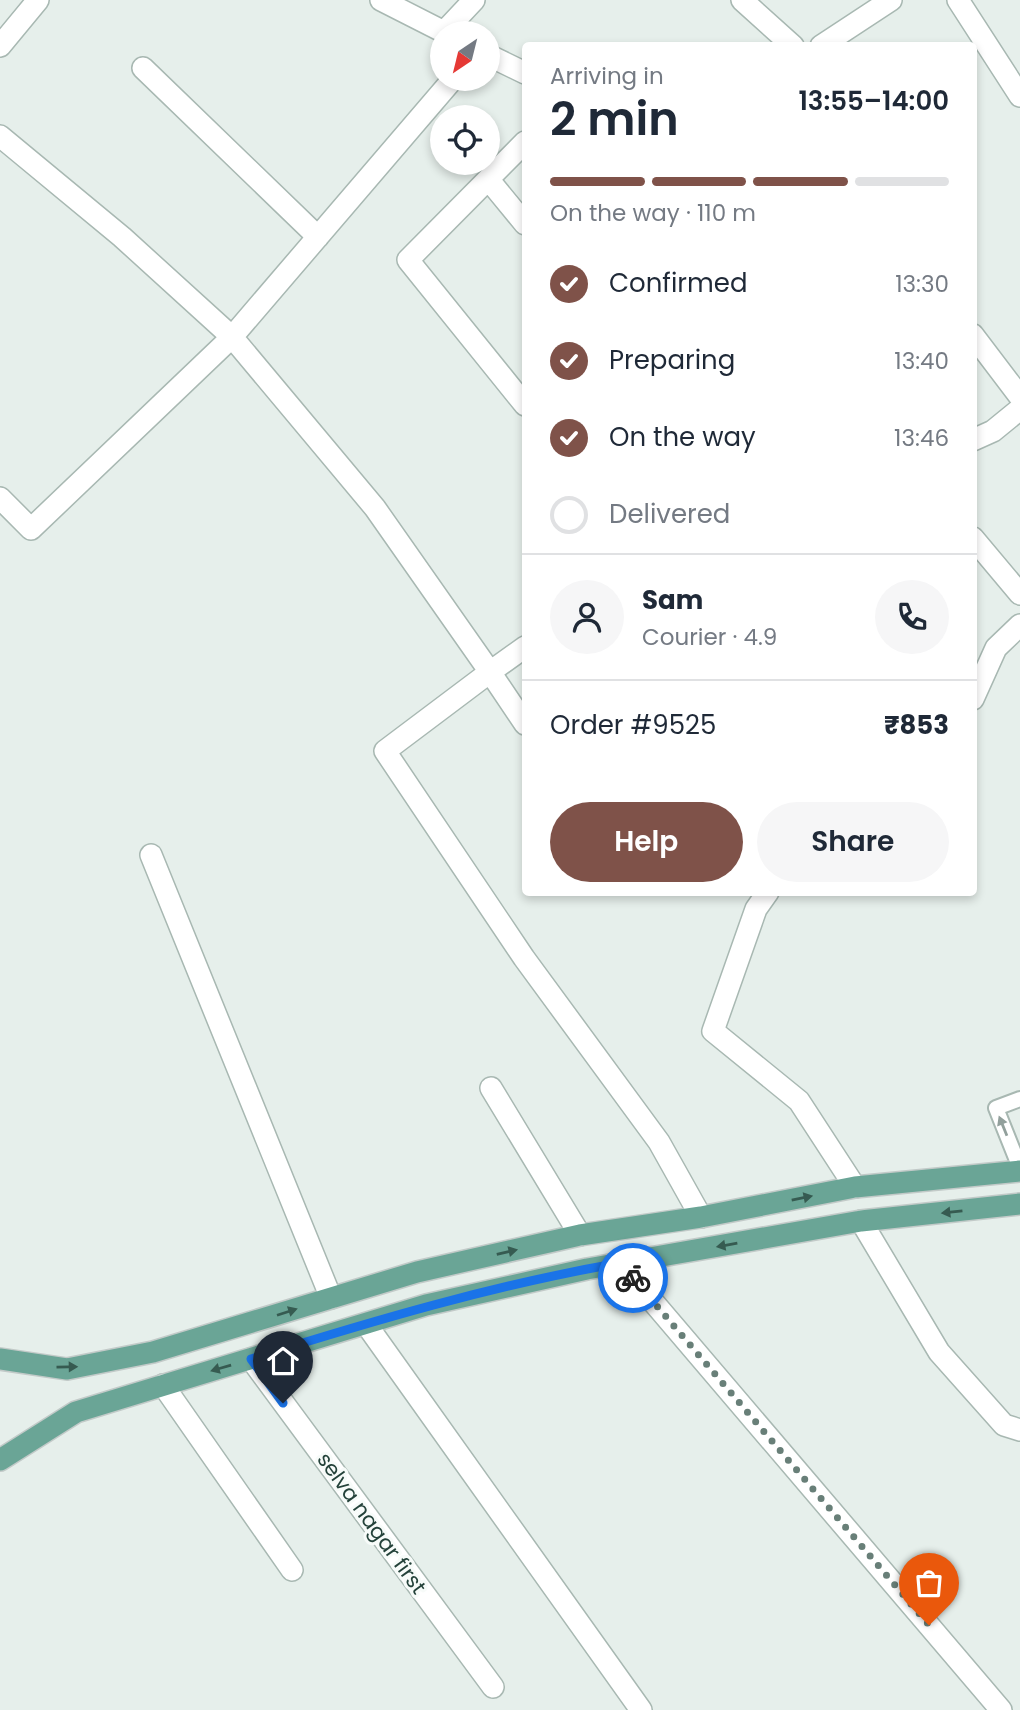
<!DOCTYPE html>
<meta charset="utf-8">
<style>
:root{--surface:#fff;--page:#f6f6f7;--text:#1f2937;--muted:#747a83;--line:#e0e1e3;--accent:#7f5249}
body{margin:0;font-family:Poppins,sans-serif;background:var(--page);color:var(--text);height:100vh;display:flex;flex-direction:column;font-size:26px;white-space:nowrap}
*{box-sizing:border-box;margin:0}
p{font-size:23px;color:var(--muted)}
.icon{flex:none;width:38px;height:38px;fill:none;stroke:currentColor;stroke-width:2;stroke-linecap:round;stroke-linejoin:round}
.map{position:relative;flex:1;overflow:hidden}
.sheet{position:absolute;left:522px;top:42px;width:455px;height:854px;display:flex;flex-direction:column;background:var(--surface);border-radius:7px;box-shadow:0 4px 10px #0003}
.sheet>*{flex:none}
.needle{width:46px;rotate:215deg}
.controls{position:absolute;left:430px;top:21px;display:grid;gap:14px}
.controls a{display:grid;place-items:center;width:70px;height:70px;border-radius:50%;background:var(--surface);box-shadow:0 4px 10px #0003;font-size:35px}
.pin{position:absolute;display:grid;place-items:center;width:60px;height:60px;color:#fff;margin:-72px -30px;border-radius:50% 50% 50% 0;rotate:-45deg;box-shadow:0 0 7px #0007}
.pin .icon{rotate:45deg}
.courier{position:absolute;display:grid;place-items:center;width:70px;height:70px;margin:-35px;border:5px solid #1a73e8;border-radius:50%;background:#fff;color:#222;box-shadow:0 2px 9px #0007}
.headline em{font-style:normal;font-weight:600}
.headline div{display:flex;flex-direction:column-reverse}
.headline{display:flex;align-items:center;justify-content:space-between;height:119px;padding:0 28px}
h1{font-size:46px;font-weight:600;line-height:52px}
.bar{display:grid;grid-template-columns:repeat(4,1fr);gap:10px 7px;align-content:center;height:84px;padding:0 28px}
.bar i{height:9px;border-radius:5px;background:var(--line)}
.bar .on{background:var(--accent)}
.bar p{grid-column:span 4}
.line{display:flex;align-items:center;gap:18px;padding:0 28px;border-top:2px solid var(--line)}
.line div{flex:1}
.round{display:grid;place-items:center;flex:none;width:74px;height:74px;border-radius:37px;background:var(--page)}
ol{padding:0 28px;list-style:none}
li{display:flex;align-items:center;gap:21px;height:77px}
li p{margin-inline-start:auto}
li .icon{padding:7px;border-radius:50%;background:var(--accent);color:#fff;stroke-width:4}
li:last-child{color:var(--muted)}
li i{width:38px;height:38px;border:4px solid var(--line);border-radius:50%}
.action{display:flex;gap:14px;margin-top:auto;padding:14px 28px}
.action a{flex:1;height:80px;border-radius:42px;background:var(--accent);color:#fff;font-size:28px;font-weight:600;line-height:80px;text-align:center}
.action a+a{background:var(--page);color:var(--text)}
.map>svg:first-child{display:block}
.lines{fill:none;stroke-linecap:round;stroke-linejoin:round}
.service-casing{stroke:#a8b8b2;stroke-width:18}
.minor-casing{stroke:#a8b8b2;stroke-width:24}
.primary-casing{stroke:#c2cac8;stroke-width:24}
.service{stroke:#fff;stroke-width:14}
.minor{stroke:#fff;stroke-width:21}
.primary{stroke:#6aa596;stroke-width:21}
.oneway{fill:#92a09c}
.oneway2{fill:#365b51}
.done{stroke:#687f78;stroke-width:7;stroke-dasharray:0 12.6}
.route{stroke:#1a73e8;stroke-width:9}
.labels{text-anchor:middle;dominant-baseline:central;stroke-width:6;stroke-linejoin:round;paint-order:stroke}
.street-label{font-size:21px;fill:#24423a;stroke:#f7fbf9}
</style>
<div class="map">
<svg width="1020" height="1710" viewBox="0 0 1020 1710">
<rect width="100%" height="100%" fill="#e6efeb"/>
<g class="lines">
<defs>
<path id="service" d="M1020 1099 996 1108 1020 1168"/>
<path id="minor" d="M381 0 446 33
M742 0 793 46
M958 0 1020 96
M444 32 474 0
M0 46 38 0
M821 46 891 0
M488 55 525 73
M143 68 318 237
M453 79 232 337 375 508 490 672 525 647
M0 136 122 237 232 337 31 529 0 498
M525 142 408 260 525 405
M488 179 525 224
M973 335 1020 397
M973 440 993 431 1020 409
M973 538 1020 594
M973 699 996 648 1020 625
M525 724 490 672 385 751 524 958 659 1142 701 1217
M151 855 331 1298
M768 892 756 909 713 1031 799 1101 855 1187
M491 1088 580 1235
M861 1221 939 1352 1004 1425 1020 1430
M620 1263 1001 1710
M366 1324 641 1710
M251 1359 493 1687
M163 1385 292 1570"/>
<path id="primary" d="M0 1359 67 1369 153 1352 417 1272 580 1235 701 1217 855 1187 1020 1171
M0 1460 76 1412 426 1305 587 1269 861 1221 1020 1204"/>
</defs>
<use href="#service" class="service-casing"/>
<use href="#minor" class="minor-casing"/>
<use href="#primary" class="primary-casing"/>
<use href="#service" class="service"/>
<use href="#minor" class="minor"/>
<use href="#primary" class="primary"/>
</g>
<defs><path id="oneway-solid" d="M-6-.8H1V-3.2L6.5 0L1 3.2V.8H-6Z" transform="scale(1.75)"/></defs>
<use class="oneway" href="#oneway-solid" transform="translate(1003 1126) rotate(-112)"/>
<g class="oneway2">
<use href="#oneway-solid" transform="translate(802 1198) rotate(-11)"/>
<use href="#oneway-solid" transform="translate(952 1212) rotate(174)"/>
<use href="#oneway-solid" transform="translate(727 1245) rotate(170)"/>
<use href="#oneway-solid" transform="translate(507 1252) rotate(-13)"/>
<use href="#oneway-solid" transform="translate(287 1312) rotate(-18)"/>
<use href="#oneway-solid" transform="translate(67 1367) rotate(-1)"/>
<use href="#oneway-solid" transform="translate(221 1368) rotate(164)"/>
</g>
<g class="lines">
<path class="done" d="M633 1278 929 1625"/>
<path class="route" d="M283 1403 251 1359C372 1321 494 1285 620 1263L633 1278"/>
</g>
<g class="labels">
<g class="street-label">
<text transform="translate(372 1523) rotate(54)">selva nagar first</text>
</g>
</g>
</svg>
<div class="controls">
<a><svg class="needle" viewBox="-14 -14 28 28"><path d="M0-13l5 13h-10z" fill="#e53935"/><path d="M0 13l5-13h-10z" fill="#747a83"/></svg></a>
<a><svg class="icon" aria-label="locate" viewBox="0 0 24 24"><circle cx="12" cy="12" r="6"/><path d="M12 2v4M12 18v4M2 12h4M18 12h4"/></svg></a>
</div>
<div class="pin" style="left:929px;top:1625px;background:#ea580c"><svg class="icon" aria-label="bag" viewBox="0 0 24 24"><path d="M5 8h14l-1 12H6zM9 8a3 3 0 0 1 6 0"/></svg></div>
<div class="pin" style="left:283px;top:1403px;background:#1f2937"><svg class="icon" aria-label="home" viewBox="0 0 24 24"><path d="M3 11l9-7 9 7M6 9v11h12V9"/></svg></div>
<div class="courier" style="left:633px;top:1278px"><svg class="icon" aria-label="bike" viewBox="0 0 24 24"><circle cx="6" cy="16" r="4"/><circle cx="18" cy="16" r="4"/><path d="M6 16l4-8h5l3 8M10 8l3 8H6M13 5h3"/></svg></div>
<section class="sheet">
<div class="headline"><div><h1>2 min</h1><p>Arriving in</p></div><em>13:55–14:00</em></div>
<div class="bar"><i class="on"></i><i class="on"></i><i class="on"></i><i></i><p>On the way · 110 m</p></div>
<ol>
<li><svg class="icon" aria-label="check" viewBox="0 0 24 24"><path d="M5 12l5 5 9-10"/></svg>Confirmed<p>13:30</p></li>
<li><svg class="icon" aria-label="check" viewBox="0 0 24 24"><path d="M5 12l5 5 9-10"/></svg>Preparing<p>13:40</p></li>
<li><svg class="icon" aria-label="check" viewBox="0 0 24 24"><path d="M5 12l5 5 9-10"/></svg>On the way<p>13:46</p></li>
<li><i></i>Delivered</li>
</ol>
<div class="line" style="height:126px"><a class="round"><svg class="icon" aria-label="person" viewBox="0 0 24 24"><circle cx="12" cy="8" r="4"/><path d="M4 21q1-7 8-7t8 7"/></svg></a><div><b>Sam</b><p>Courier · 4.9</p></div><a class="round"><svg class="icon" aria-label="phone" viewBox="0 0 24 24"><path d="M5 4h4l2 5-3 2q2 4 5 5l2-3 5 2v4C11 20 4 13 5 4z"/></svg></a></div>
<div class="line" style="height:91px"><div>Order #9525</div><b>₹853</b></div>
<div class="action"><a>Help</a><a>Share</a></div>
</section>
</div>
